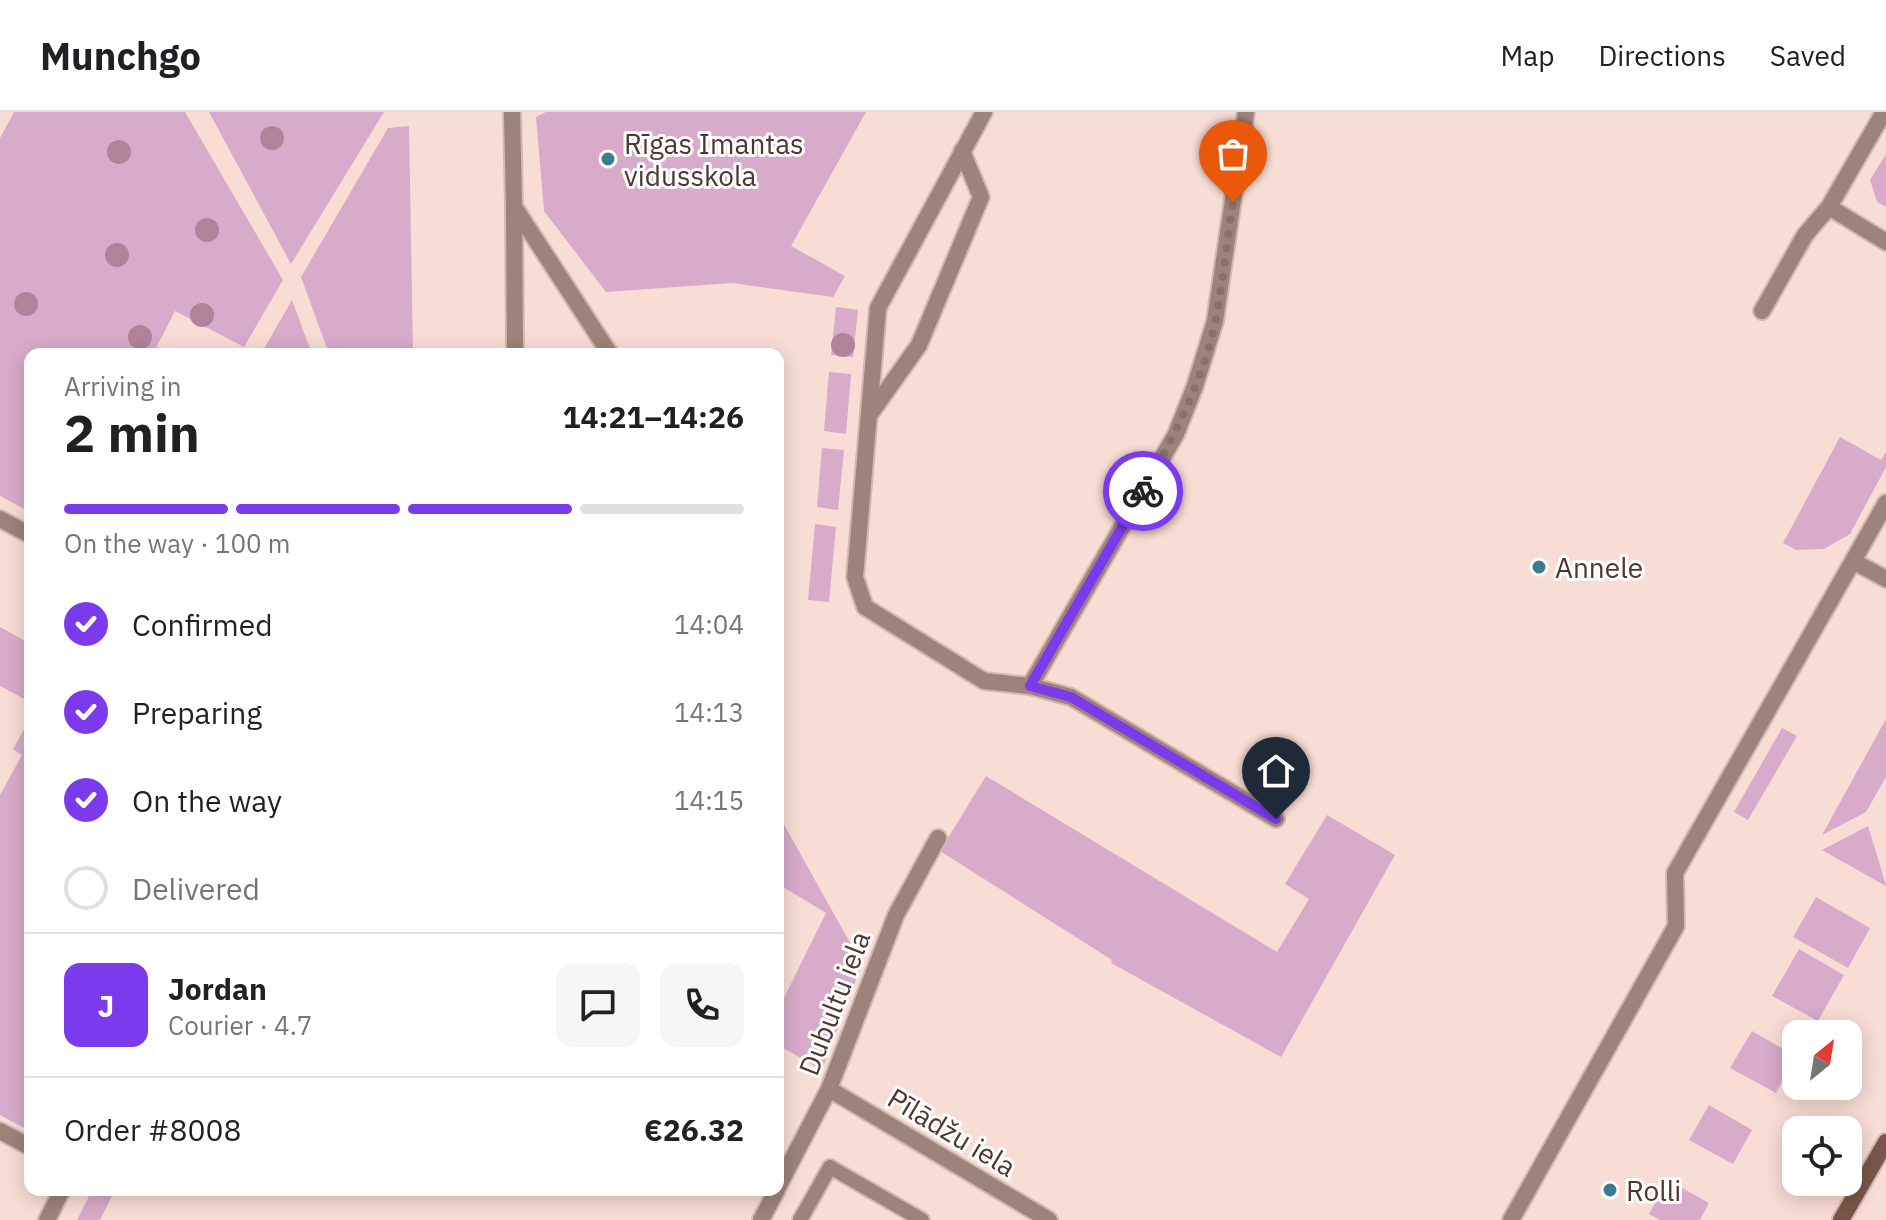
<!DOCTYPE html>
<meta charset="utf-8">
<style>
:root{--surface:#fff;--page:#f6f6f6;--text:#202124;--muted:#757577;--line:#e0e0e0;--accent:#7c3aed}
body{margin:0;font-family:"IBM Plex Sans",sans-serif;background:var(--page);color:var(--text);height:100vh;display:flex;flex-direction:column;font-size:30px;white-space:nowrap}
*{box-sizing:border-box;margin:0}
p{font-size:26px;color:var(--muted)}
.icon{flex:none;width:44px;height:44px;fill:none;stroke:currentColor;stroke-width:2;stroke-linecap:round;stroke-linejoin:round}
.map{position:relative;flex:1;overflow:hidden}
.drawer{position:absolute;left:24px;top:236px;width:760px;height:848px;display:flex;flex-direction:column;background:var(--surface);border-radius:16px;box-shadow:0 4px 20px #0003}
.drawer>*{flex:none}
.needle{width:52px;rotate:30deg}
.controls{position:absolute;left:1782px;top:908px;display:grid;gap:16px}
.controls a{display:grid;place-items:center;width:80px;height:80px;border-radius:16px;background:var(--surface);box-shadow:0 4px 20px #0003;font-size:40px}
.pin{position:absolute;display:grid;place-items:center;width:68px;height:68px;color:#fff;margin:-82px -34px;border-radius:50% 50% 50% 0;rotate:-45deg;box-shadow:0 0 8px #0007}
.pin .icon{rotate:45deg}
.courier{position:absolute;display:grid;place-items:center;width:80px;height:80px;margin:-40px;border:6px solid #7c3aed;border-radius:50%;background:#fff;color:#222;box-shadow:0 2px 10px #0007}
.overview em{font-style:normal;font-weight:700}
.overview div{display:flex;flex-direction:column-reverse}
.overview{display:flex;align-items:center;justify-content:space-between;height:136px;padding:0 40px}
h1{font-size:52px;font-weight:700;line-height:60px}
.bar{display:grid;grid-template-columns:repeat(4,1fr);gap:12px 8px;align-content:center;height:96px;padding:0 40px}
.bar i{height:10px;border-radius:6px;background:var(--line)}
.bar .selected{background:var(--accent)}
.bar p{grid-column:span 4}
.line{display:flex;align-items:center;gap:20px;padding:0 40px;border-top:2px solid var(--line)}
.line div{flex:1}
.round{display:grid;place-items:center;flex:none;width:84px;height:84px;border-radius:16px;background:var(--page)}
ol{padding:0 40px;list-style:none}
li{display:flex;align-items:center;gap:24px;height:88px}
li p{margin-inline-start:auto}
li .icon{padding:8px;border-radius:50%;background:var(--accent);color:#fff;stroke-width:4}
li:last-child{color:var(--muted)}
li i{width:44px;height:44px;border:4px solid var(--line);border-radius:50%}
header{display:flex;align-items:center;gap:48px;box-sizing:border-box;height:112px;padding:0 40px;background:var(--surface);border-bottom:2px solid var(--line)}
header strong{font-size:38px}
nav{display:flex;gap:44px;margin-inline-start:auto;font-size:28px}
.map>svg:first-child{display:block}
.green{fill:#d9abca}
.lines{fill:none;stroke-linecap:round;stroke-linejoin:round}
.lane-casing{stroke:#d3b8b0;stroke-width:18}
.street-casing{stroke:#d3b8b0;stroke-width:20}
.secondary-casing{stroke:#d3b8b0;stroke-width:20}
.lane{stroke:#9e837a;stroke-width:14}
.street{stroke:#9e837a;stroke-width:16}
.secondary{stroke:#7b5549;stroke-width:16}
.tree{fill:#b28298}
.done{stroke:#8a7068;stroke-width:8;stroke-dasharray:0 14.4}
.route{stroke:#7c3aed;stroke-width:10}
.poi-dot{fill:#3b7c8e;stroke:#fff;stroke-width:3}
.labels{text-anchor:middle;dominant-baseline:central;stroke-width:6;stroke-linejoin:round;paint-order:stroke}
.poi-label{font-size:28px;fill:#4f362e;stroke:#fff;text-anchor:start}
.street-label{font-size:28px;fill:#4f362e;stroke:#fff}
</style>
<header>
<strong>Munchgo</strong>
<nav><a>Map</a><a>Directions</a><a>Saved</a></nav>
</header>
<div class="map">
<svg width="1886" height="1108" viewBox="0 0 1886 1108">
<rect width="100%" height="100%" fill="#f8ddd5"/>
<path class="green" d="M14 0H185L283 168 244 235 175 199 153 242H30V400L0 384V26Z
M209 0H384L291 152Z
M546 0H866L791 134 845 164 833 185 732 171 606 180 544 99 536 5Z
M409 14 413 242H329L301 165 388 16Z
M1886 42V95L1877 90 1870 68Z
M292 188 312 242H261Z
M836 195 858 198 853 245 831 243Z
M829 260 851 262 846 322 824 319Z
M1840 325 1881 348 1886 340V355L1850 422 1824 437 1796 438 1783 431Z
M822 336 844 338 838 398 817 395Z
M815 412 836 415 829 490 808 488Z
M0 515 25 529V533L30 524V590L0 574Z
M30 607V1019L0 1003V683L22 643 13 637Z
M1886 607V665L1866 700 1822 723Z
M1782 616 1797 624 1748 708 1734 700Z
M986 664 1277 840 1309 787 1285 772 1327 703 1395 743 1281 945 1111 851 1112 848 940 739Z
M778 702 862 852 822 958 778 933V898L826 801 778 772Z
M1868 714 1886 773V774L1822 738Z
M1816 785 1870 816 1848 856 1793 825Z
M1799 837 1844 863 1818 909 1772 884Z
M1752 919 1796 944 1776 981 1730 956Z
M1709 993 1752 1018 1733 1052 1689 1028Z
M1668 1068 1709 1091 1700 1108H1660L1649 1102Z
M92 1078H115L100 1108H77Z"/>
<g class="lines">
<defs>
<path id="lane" d="M800 1108 830 1055 922 1108"/>
<path id="street" d="M512 0 514 93
M984 0 878 196 855 465 865 495 984 569 1030 574 1071 585 1276 707
M514 95 515 242
M1829 95 1886 130
M515 96 610 242
M1762 199 1805 123 1829 95 1884 0
M870 302 919 233 981 85 962 39
M0 407 30 423
M1853 449 1886 467
M1030 574 1176 322 1195 274 1215 209 1246 0
M829 977 1049 1108
M0 1019 30 1035
M778 1075 829 977 896 803 938 726
M47 1108 62 1078
M761 1108 777 1078
M1511 1108 1676 814 1675 761 1886 391"/>
<path id="secondary" d="M1841 1108 1886 1030"/>
</defs>
<use href="#lane" class="lane-casing"/>
<use href="#street" class="street-casing"/>
<use href="#secondary" class="secondary-casing"/>
<use href="#lane" class="lane"/>
<use href="#street" class="street"/>
<use href="#secondary" class="secondary"/>
</g>
<g class="tree">
<circle cx="272" cy="26" r="12"/>
<circle cx="119" cy="40" r="12"/>
<circle cx="207" cy="118" r="12"/>
<circle cx="117" cy="143" r="12"/>
<circle cx="26" cy="192" r="12"/>
<circle cx="202" cy="203" r="12"/>
<circle cx="140" cy="225" r="12"/>
<circle cx="843" cy="233" r="12"/>
</g>
<g class="lines">
<path class="done" d="M1143 379C1174 325 1203 269 1216 207 1223 168 1227 129 1233 90"/>
<path class="route" d="M1143 379 1030 574 1071 585 1276 707"/>
</g>
<g class="poi-dot">
<circle cx="608" cy="47" r="8"/>
<circle cx="1539" cy="455" r="8"/>
<circle cx="1610" cy="1078" r="8"/>
</g>
<g class="labels">
<g class="poi-label">
<text x="624" y="31">Rīgas Imantas<tspan x="624" dy="32">vidusskola</tspan></text>
<text x="1555" y="455">Annele</text>
<text x="1626" y="1078">Rolli</text>
</g>
<g class="street-label">
<text transform="translate(834 891) rotate(-69)">Dubultu iela</text>
<text transform="translate(952 1020) rotate(31)">Pīlādžu iela</text>
</g>
</g>
</svg>
<div class="controls">
<a><svg class="needle" viewBox="-14 -14 28 28"><path d="M0-13l5 13h-10z" fill="#e53935"/><path d="M0 13l5-13h-10z" fill="#757577"/></svg></a>
<a><svg class="icon" aria-label="locate" viewBox="0 0 24 24"><circle cx="12" cy="12" r="6"/><path d="M12 2v4M12 18v4M2 12h4M18 12h4"/></svg></a>
</div>
<div class="pin" style="left:1233px;top:90px;background:#ea580c"><svg class="icon" aria-label="bag" viewBox="0 0 24 24"><path d="M5 8h14l-1 12H6zM9 8a3 3 0 0 1 6 0"/></svg></div>
<div class="pin" style="left:1276px;top:707px;background:#1f2937"><svg class="icon" aria-label="home" viewBox="0 0 24 24"><path d="M3 11l9-7 9 7M6 9v11h12V9"/></svg></div>
<div class="courier" style="left:1143px;top:379px"><svg class="icon" aria-label="bike" viewBox="0 0 24 24"><circle cx="6" cy="16" r="4"/><circle cx="18" cy="16" r="4"/><path d="M6 16l4-8h5l3 8M10 8l3 8H6M13 5h3"/></svg></div>
<section class="drawer">
<div class="overview"><div><h1>2 min</h1><p>Arriving in</p></div><em>14:21–14:26</em></div>
<div class="bar"><i class="selected"></i><i class="selected"></i><i class="selected"></i><i></i><p>On the way · 100 m</p></div>
<ol>
<li><svg class="icon" aria-label="check" viewBox="0 0 24 24"><path d="M5 12l5 5 9-10"/></svg>Confirmed<p>14:04</p></li>
<li><svg class="icon" aria-label="check" viewBox="0 0 24 24"><path d="M5 12l5 5 9-10"/></svg>Preparing<p>14:13</p></li>
<li><svg class="icon" aria-label="check" viewBox="0 0 24 24"><path d="M5 12l5 5 9-10"/></svg>On the way<p>14:15</p></li>
<li><i></i>Delivered</li>
</ol>
<div class="line" style="height:144px"><b class="round" style="background:var(--accent);color:#fff">J</b><div><b>Jordan</b><p>Courier · 4.7</p></div><a class="round"><svg class="icon" aria-label="chat" viewBox="0 0 24 24"><path d="M4 5h16v11H9l-5 4z"/></svg></a><a class="round"><svg class="icon" aria-label="phone" viewBox="0 0 24 24"><path d="M5 4h4l2 5-3 2q2 4 5 5l2-3 5 2v4C11 20 4 13 5 4z"/></svg></a></div>
<div class="line" style="height:104px"><div>Order #8008</div><b>€26.32</b></div>
</section>
</div>
